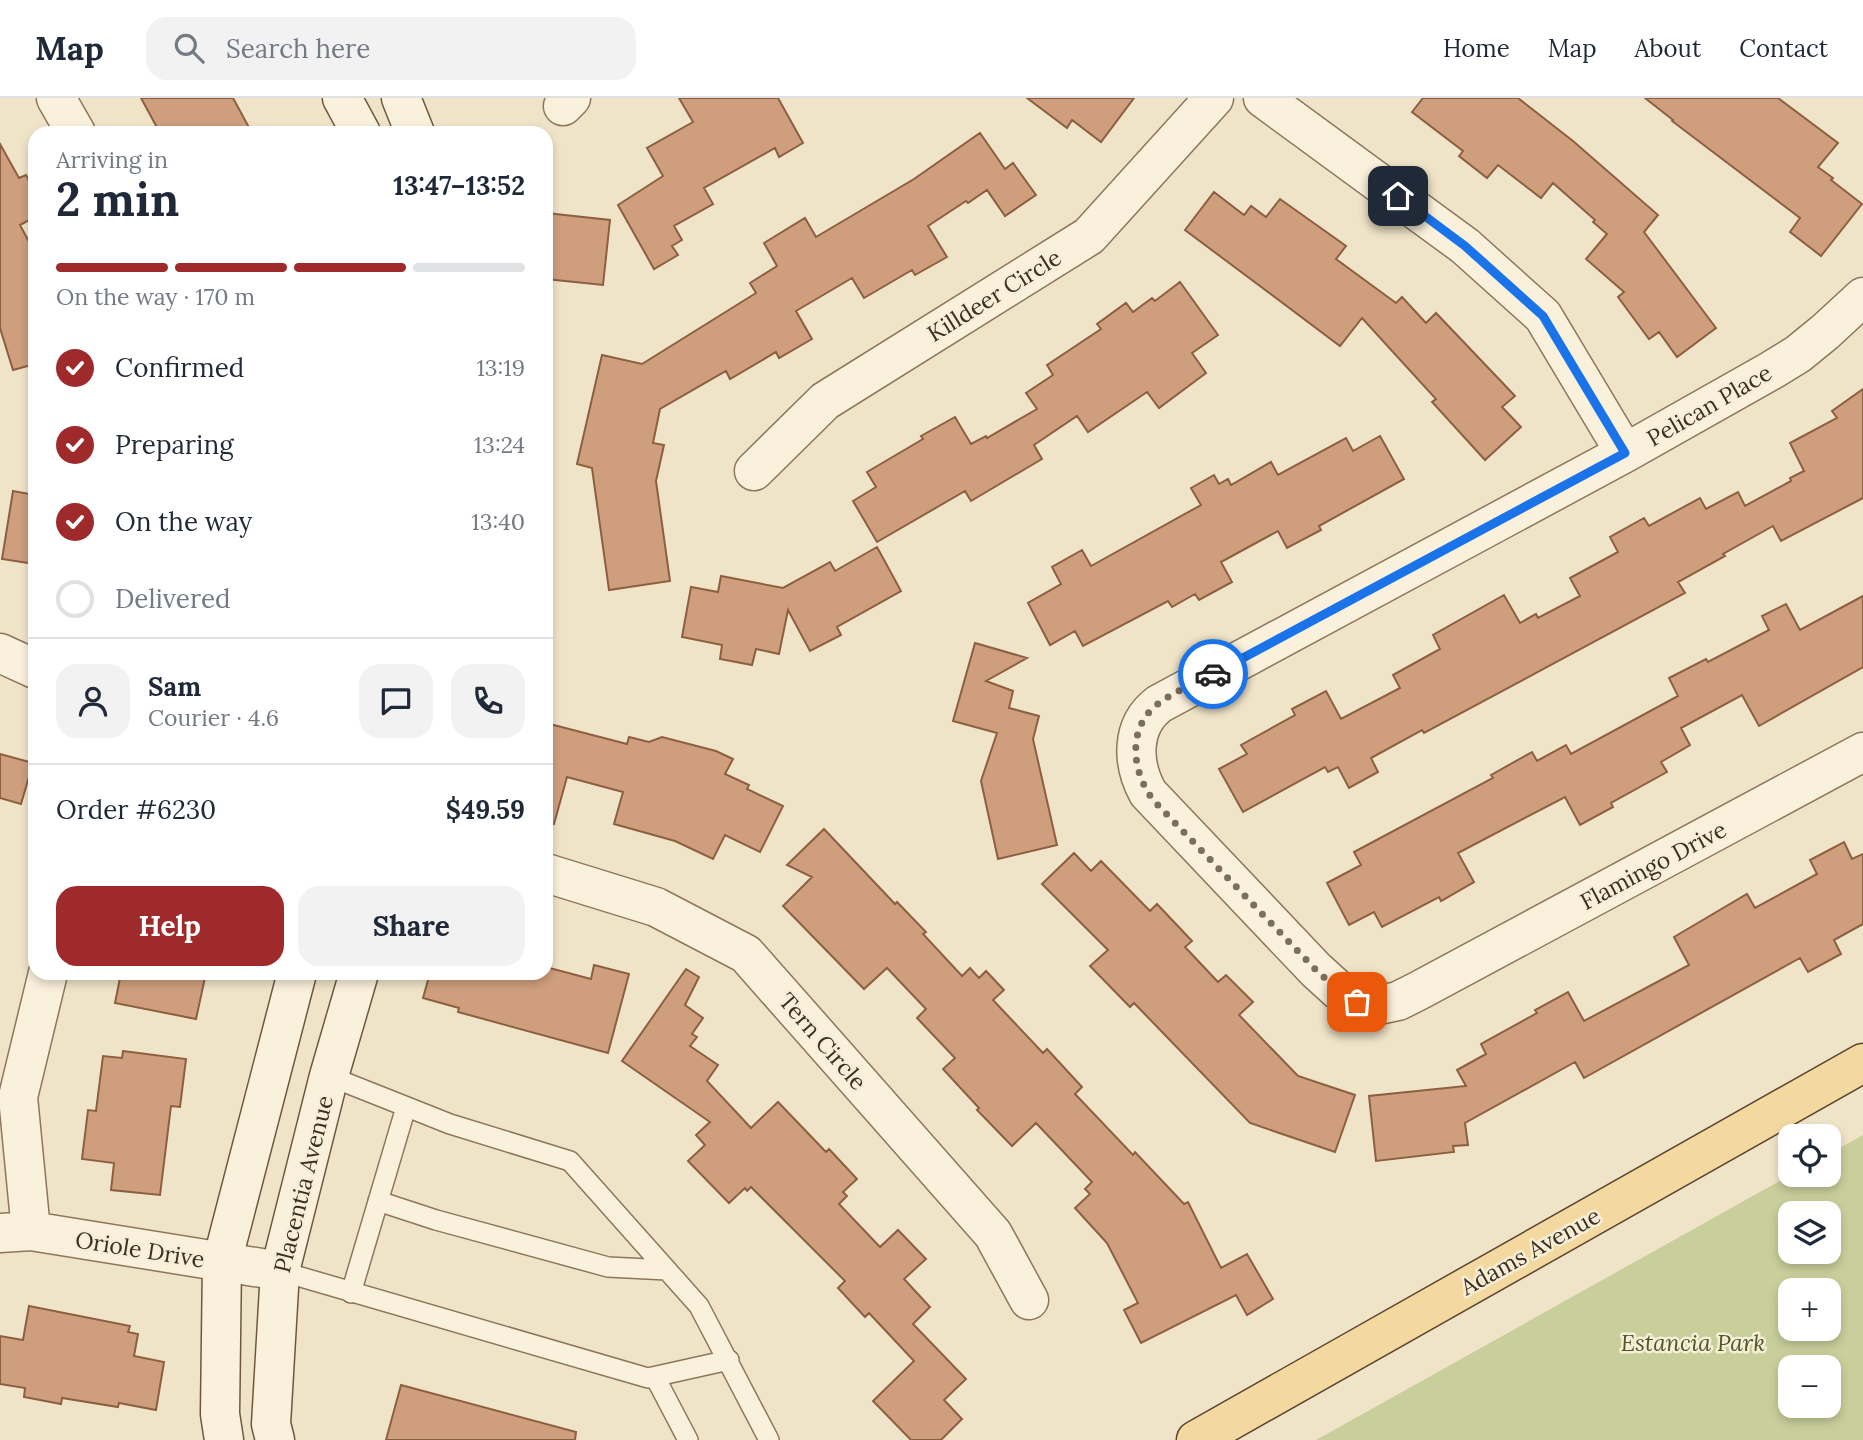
<!DOCTYPE html>
<meta charset="utf-8">
<style>
:root{--surface:#fff;--page:#f2f2f3;--text:#1f2937;--muted:#747a83;--line:#e0e1e3;--accent:#9e2a2b}
body{margin:0;font-family:Lora,serif;background:var(--page);color:var(--text);height:100vh;display:flex;flex-direction:column;font-size:26px;white-space:nowrap}
*{box-sizing:border-box;margin:0}
p{font-size:23px;color:var(--muted)}
.icon{flex:none;width:38px;height:38px;fill:none;stroke:currentColor;stroke-width:2;stroke-linecap:round;stroke-linejoin:round}
.map{position:relative;flex:1;overflow:hidden}
.sheet{position:absolute;left:28px;top:28px;width:525px;height:854px;display:flex;flex-direction:column;background:var(--surface);border-radius:21px;box-shadow:0 4px 10px #0003}
.sheet>*{flex:none}
.tools{position:absolute;left:1778px;top:1026px;display:grid;gap:14px}
.tools a{display:grid;place-items:center;width:63px;height:63px;border-radius:14px;background:var(--surface);box-shadow:0 4px 10px #0003;font-size:35px}
.pin{position:absolute;display:grid;place-items:center;width:60px;height:60px;color:#fff;margin:-30px;border-radius:14px;box-shadow:0 4px 10px #0006}
.courier{position:absolute;display:grid;place-items:center;width:70px;height:70px;margin:-35px;border:5px solid #1a73e8;border-radius:50%;background:#fff;color:#222;box-shadow:0 2px 9px #0007}
.overview em{font-style:normal;font-weight:700}
.overview div{display:flex;flex-direction:column-reverse}
.overview{display:flex;align-items:center;justify-content:space-between;height:119px;padding:0 28px}
h1{font-size:46px;font-weight:700;line-height:52px}
.bar{display:grid;grid-template-columns:repeat(4,1fr);gap:10px 7px;align-content:center;height:84px;padding:0 28px}
.bar i{height:9px;border-radius:5px;background:var(--line)}
.bar .active{background:var(--accent)}
.bar p{grid-column:span 4}
.line{display:flex;align-items:center;gap:18px;padding:0 28px;border-top:2px solid var(--line)}
.line div{flex:1}
.round{display:grid;place-items:center;flex:none;width:74px;height:74px;border-radius:21px;background:var(--page)}
ol{padding:0 28px;list-style:none}
li{display:flex;align-items:center;gap:21px;height:77px}
li p{margin-inline-start:auto}
li .icon{padding:7px;border-radius:50%;background:var(--accent);color:#fff;stroke-width:4}
li:last-child{color:var(--muted)}
li i{width:38px;height:38px;border:4px solid var(--line);border-radius:50%}
.button{display:flex;gap:14px;margin-top:auto;padding:14px 28px}
.button a{flex:1;height:80px;border-radius:21px;background:var(--accent);color:#fff;font-size:28px;font-weight:700;line-height:80px;text-align:center}
.button a+a{background:var(--page);color:var(--text)}
header{display:flex;align-items:center;gap:42px;box-sizing:border-box;height:98px;padding:0 35px;background:var(--surface);border-bottom:2px solid var(--line)}
header strong{font-size:33px}
nav{display:flex;gap:38px;margin-inline-start:auto;font-size:24px}
.search{width:490px;height:63px;background:var(--page);display:flex;align-items:center;gap:18px;box-sizing:border-box;padding:0 24px;border-radius:21px;color:var(--muted);font-size:26px}
.map>svg:first-child{display:block}
.green{fill:#c9cf9b;fill-rule:evenodd}
.building{fill:#cf9f7d;stroke:#8d5f41;stroke-width:2}
.lines{fill:none;stroke-linecap:round;stroke-linejoin:round}
.service-casing{stroke:#8d765c;stroke-width:22}
.minor-casing{stroke:#8d765c;stroke-width:41}
.secondary-casing{stroke:#6f573f;stroke-width:41}
.primary-casing{stroke:#5b4430;stroke-width:41}
.service{stroke:#faf1dc;stroke-width:19}
.minor{stroke:#faf1dc;stroke-width:38}
.secondary{stroke:#faf1dc;stroke-width:38}
.primary{stroke:#f3d9a0;stroke-width:38}
.done{stroke:#7c6e5b;stroke-width:7;stroke-dasharray:0 12.6}
.route{stroke:#1a73e8;stroke-width:9}
.labels{text-anchor:middle;dominant-baseline:central;stroke-width:5;stroke-linejoin:round;paint-order:stroke}
.street-label{font-size:23px;fill:#3d2e20;stroke:#f7eed8}
.park-label{font-size:23px;font-style:italic;fill:#4d5a26;stroke:#f7eed8}
</style>
<header>
<strong>Map</strong>
<div class="search"><svg class="icon" aria-label="search" viewBox="0 0 24 24"><circle cx="10" cy="10" r="6"/><path d="M15 15l6 6"/></svg>Search here</div>
<nav><a>Home</a><a>Map</a><a>About</a><a>Contact</a></nav>
</header>
<div class="map">
<svg width="1863" height="1342" viewBox="0 0 1863 1342">
<rect width="100%" height="100%" fill="#f0e4c8"/>
<path class="green" d="M1863 1037V1342H1316L1792 1076H1829V1056ZM1790 1115H1829V1153H1790ZM1790 1192H1829V1230H1790ZM1790 1269H1829V1307H1790Z"/>
<path class="building" d="M141 0H233L252 35H160Z
M679 0H778L803 45 779 59 775 50 704 90 713 106 674 128 682 142 672 148 678 157 654 171 618 107 663 78 647 50 693 24Z
M1027 0H1134L1101 44 1072 22 1067 30Z
M1423 0H1518L1573 43 1658 117 1644 134 1716 230 1677 259 1659 234 1649 241 1618 199 1624 194 1586 161 1607 136 1593 124 1595 122 1553 85 1541 100 1498 67 1487 80 1459 58 1463 53 1412 14Z
M1645 0H1778L1838 45 1818 69 1833 80 1831 82 1862 106 1821 158 1790 134 1800 120 1672 23 1673 22Z
M980 35 1005 71 1013 65 1036 97 1005 118 987 92 968 105 966 103 928 128 947 159 915 177 912 172 864 200 852 180 796 213 812 241 779 260 776 254 730 281 726 273 660 311 653 345 664 347 656 383 670 483 609 492 592 370 577 366 602 257 642 266 756 195 750 185 777 168 764 145 805 120 816 139 914 81Z
M0 46 19 80 26 77 35 94V119L20 127 35 155V266L13 272 0 230Z
M1214 94 1244 117 1251 108 1266 119 1280 101 1346 148 1336 161 1396 205 1402 199 1426 225 1436 215 1515 298 1502 309 1521 329 1485 362 1432 304 1436 301 1362 220 1340 248 1185 132Z
M546 115 610 122 603 187 546 181Z
M1180 184 1218 237 1192 255 1206 275 1159 310 1147 294 1088 334 1077 318 1034 347 1042 361 971 403 965 393 877 444 853 403 876 389 867 374 923 341 921 338 955 319 971 346 986 338 987 340 1037 311 1026 295 1053 277 1047 267 1101 231 1097 226 1126 205 1133 214 1152 200 1155 203Z
M1863 291V400L1781 443 1773 428 1723 456 1725 458 1678 484 1685 495 1424 635 1422 632 1371 660 1378 674 1349 690 1338 669 1328 674 1325 669 1243 714 1219 671 1247 656 1241 647 1295 617 1292 611 1326 593 1341 621 1400 590 1393 577 1440 551 1433 537 1504 497 1520 525 1536 516 1538 520 1580 498 1570 480 1618 454 1610 439 1644 420 1649 428 1700 400 1706 411 1738 394 1745 408 1791 383 1790 380 1804 373 1790 345 1837 320 1832 313Z
M1380 338 1404 381 1319 428 1321 432 1287 450 1278 433 1221 464 1232 484 1199 502 1195 496 1172 509 1168 503 1083 548 1075 533 1050 547 1028 505 1061 486 1052 469 1082 452 1091 468 1201 407 1191 390 1214 377 1219 386 1228 381 1231 387 1271 364 1278 377 1346 340 1353 353Z
M13 393 35 397V466L2 461Z
M877 449 901 493 837 529 841 537 810 553 788 512 779 556 756 551 752 567 720 561 722 547 682 539 691 489 718 494 721 478 783 490 830 464 835 473Z
M1863 498V569L1759 628 1742 597 1681 630 1690 647 1661 664 1667 674 1611 705 1613 709 1580 727 1565 699 1458 755 1474 784 1441 803 1439 799 1382 829 1374 814 1349 827 1327 785 1361 767 1354 754 1493 680 1491 677 1532 654 1537 663 1566 647 1571 656 1678 598 1669 580 1706 561 1708 564 1769 532 1762 518 1786 506 1800 532Z
M975 545 1027 560 986 583 1013 593 1009 610 1039 618 1033 641 1057 747 998 761 981 683 997 635 953 623Z
M546 625 627 646 629 639 649 644 662 639 716 653 733 661 725 676 749 687 747 691 783 708 760 754 725 737 713 761 675 743 614 726 623 694 567 679 554 726 546 725Z
M0 656 33 665 21 706 0 700Z
M824 731 895 806 897 804 926 834 923 836 962 878 970 870 979 880 986 873 1004 892 993 902 1043 955 1047 951 1082 989 1075 996 1133 1057 1135 1054 1184 1106 1188 1104 1221 1170 1247 1156 1273 1201 1247 1217 1236 1197 1141 1245 1124 1212 1138 1205 1107 1145 1075 1110 1090 1096 1085 1091 1092 1084 1036 1025 1012 1048 977 1012 979 1010 943 971 955 960 917 920 926 911 887 870 864 891 783 808 812 779 787 767Z
M1844 744 1852 761 1863 756V826L1834 842 1841 856 1808 874 1800 860 1584 980 1575 964 1465 1025 1468 1047 1453 1048 1454 1054 1376 1063 1369 998 1466 988 1457 972 1486 956 1481 946 1537 915 1535 912 1568 894 1584 923 1689 867 1674 839 1747 796 1755 810 1817 776 1810 762Z
M1074 755 1091 773 1101 763 1150 813 1157 806 1192 843 1185 849 1218 884 1226 877 1253 904 1239 917 1298 978 1355 997 1335 1054 1250 1025 1134 905 1130 909 1090 868 1108 852 1042 786Z
M594 867 629 876 608 955 458 914 459 910 423 900 430 875H546V869L591 881Z
M686 871 699 879 685 907 703 920 692 936 697 939 690 948 718 967 707 983 751 1030 778 1004 826 1054 829 1051 857 1081 843 1094 847 1098 839 1106 880 1149 898 1132 926 1161 904 1181 930 1209 913 1226 966 1281 944 1302 962 1321 941 1342H911L873 1303 914 1263 869 1215 865 1219 838 1190 845 1183 751 1089 747 1093 745 1090 729 1105 688 1063 705 1047 696 1037 710 1024 622 963Z
M121 875H206L196 921 115 905Z
M123 953 186 961 180 1009 171 1008 160 1097 111 1092 114 1065 82 1061 88 1012 96 1013 103 958 122 960Z
M29 1208 130 1228 128 1234 138 1236 134 1258 164 1264 156 1312 119 1305 118 1309 62 1300 61 1306 24 1299 25 1290 0 1286V1238L23 1242Z
M401 1287 576 1334 575 1342H386Z"/>
<g class="lines">
<defs>
<path id="service" d="M329 978 450 1026 570 1063 699 1208 769 1342
M378 1103 436 1122 608 1169 667 1172
M280 1173 648 1280 729 1262
M351 1195 406 1009
M655 1279 688 1342"/>
<path id="minor" d="M56 0 76 35
M1263 0 1465 148 1543 218 1625 355
M563 8 571 0
M1863 199 1825 234 1798 256 1772 272 1625 355 1159 606C1130 628 1132 666 1148 695L1316 872 1338 892 1357 904 1379 907 1398 903 1418 893 1863 654
M754 373 825 303 1089 138 1214 0
M0 555 35 571
M546 775 656 809 746 856 993 1136 1029 1202
M31 1133 18 999 48 875
M0 1135 31 1133 280 1173"/>
<path id="secondary" d="M342 0 361 35
M401 0 415 35
M224 1342 220 1316 222 1164 297 875
M275 1342 271 1326 280 1173 329 978 359 875"/>
<path id="primary" d="M1196 1342 1863 965"/>
</defs>
<use href="#service" class="service-casing"/>
<use href="#minor" class="minor-casing"/>
<use href="#secondary" class="secondary-casing"/>
<use href="#primary" class="primary-casing"/>
<use href="#service" class="service"/>
<use href="#minor" class="minor"/>
<use href="#secondary" class="secondary"/>
<use href="#primary" class="primary"/>
</g>
<g class="lines">
<path class="done" d="M1213 576C1194 586 1167 596 1151 612 1127 637 1134 678 1154 703L1316 872 1338 892 1357 904"/>
<path class="route" d="M1213 576 1625 355 1543 218 1465 148 1398 98"/>
</g>
<g class="labels">
<g class="street-label">
<text transform="translate(994 197) rotate(-32)">Killdeer Circle</text>
<text transform="translate(1709 307) rotate(-30)">Pelican Place</text>
<text transform="translate(1653 767) rotate(-28)">Flamingo Drive</text>
<text transform="translate(823 943) rotate(49)">Tern Circle</text>
<text transform="translate(303 1086) rotate(-76)">Placentia Avenue</text>
<text transform="translate(140 1151) rotate(9)">Oriole Drive</text>
<text transform="translate(1530 1153) rotate(-29)">Adams Avenue</text>
</g>
<g class="park-label">
<text x="1693" y="1244">Estancia Park</text>
</g>
</g>
</svg>
<div class="tools">
<a><svg class="icon" aria-label="locate" viewBox="0 0 24 24"><circle cx="12" cy="12" r="6"/><path d="M12 2v4M12 18v4M2 12h4M18 12h4"/></svg></a>
<a><svg class="icon" aria-label="layers" viewBox="0 0 24 24"><path d="M12 4l9 5-9 5-9-5zM3 14l9 5 9-5"/></svg></a>
<a>+</a>
<a>−</a>
</div>
<div class="pin" style="left:1357px;top:904px;background:#ea580c"><svg class="icon" aria-label="bag" viewBox="0 0 24 24"><path d="M5 8h14l-1 12H6zM9 8a3 3 0 0 1 6 0"/></svg></div>
<div class="pin" style="left:1398px;top:98px;background:#1f2937"><svg class="icon" aria-label="home" viewBox="0 0 24 24"><path d="M3 11l9-7 9 7M6 9v11h12V9"/></svg></div>
<div class="courier" style="left:1213px;top:576px"><svg class="icon" aria-label="car" viewBox="0 0 24 24"><path d="M5 17H2v-5l4-1 3-4h7l3 4 3 1v5h-3M9 17h6M6 11h13"/><circle cx="7" cy="17" r="2"/><circle cx="17" cy="17" r="2"/></svg></div>
<section class="sheet">
<div class="overview"><div><h1>2 min</h1><p>Arriving in</p></div><em>13:47–13:52</em></div>
<div class="bar"><i class="active"></i><i class="active"></i><i class="active"></i><i></i><p>On the way · 170 m</p></div>
<ol>
<li><svg class="icon" aria-label="check" viewBox="0 0 24 24"><path d="M5 12l5 5 9-10"/></svg>Confirmed<p>13:19</p></li>
<li><svg class="icon" aria-label="check" viewBox="0 0 24 24"><path d="M5 12l5 5 9-10"/></svg>Preparing<p>13:24</p></li>
<li><svg class="icon" aria-label="check" viewBox="0 0 24 24"><path d="M5 12l5 5 9-10"/></svg>On the way<p>13:40</p></li>
<li><i></i>Delivered</li>
</ol>
<div class="line" style="height:126px"><a class="round"><svg class="icon" aria-label="person" viewBox="0 0 24 24"><circle cx="12" cy="8" r="4"/><path d="M4 21q1-7 8-7t8 7"/></svg></a><div><b>Sam</b><p>Courier · 4.6</p></div><a class="round"><svg class="icon" aria-label="chat" viewBox="0 0 24 24"><path d="M4 5h16v11H9l-5 4z"/></svg></a><a class="round"><svg class="icon" aria-label="phone" viewBox="0 0 24 24"><path d="M5 4h4l2 5-3 2q2 4 5 5l2-3 5 2v4C11 20 4 13 5 4z"/></svg></a></div>
<div class="line" style="height:91px"><div>Order #6230</div><b>$49.59</b></div>
<div class="button"><a>Help</a><a>Share</a></div>
</section>
</div>
